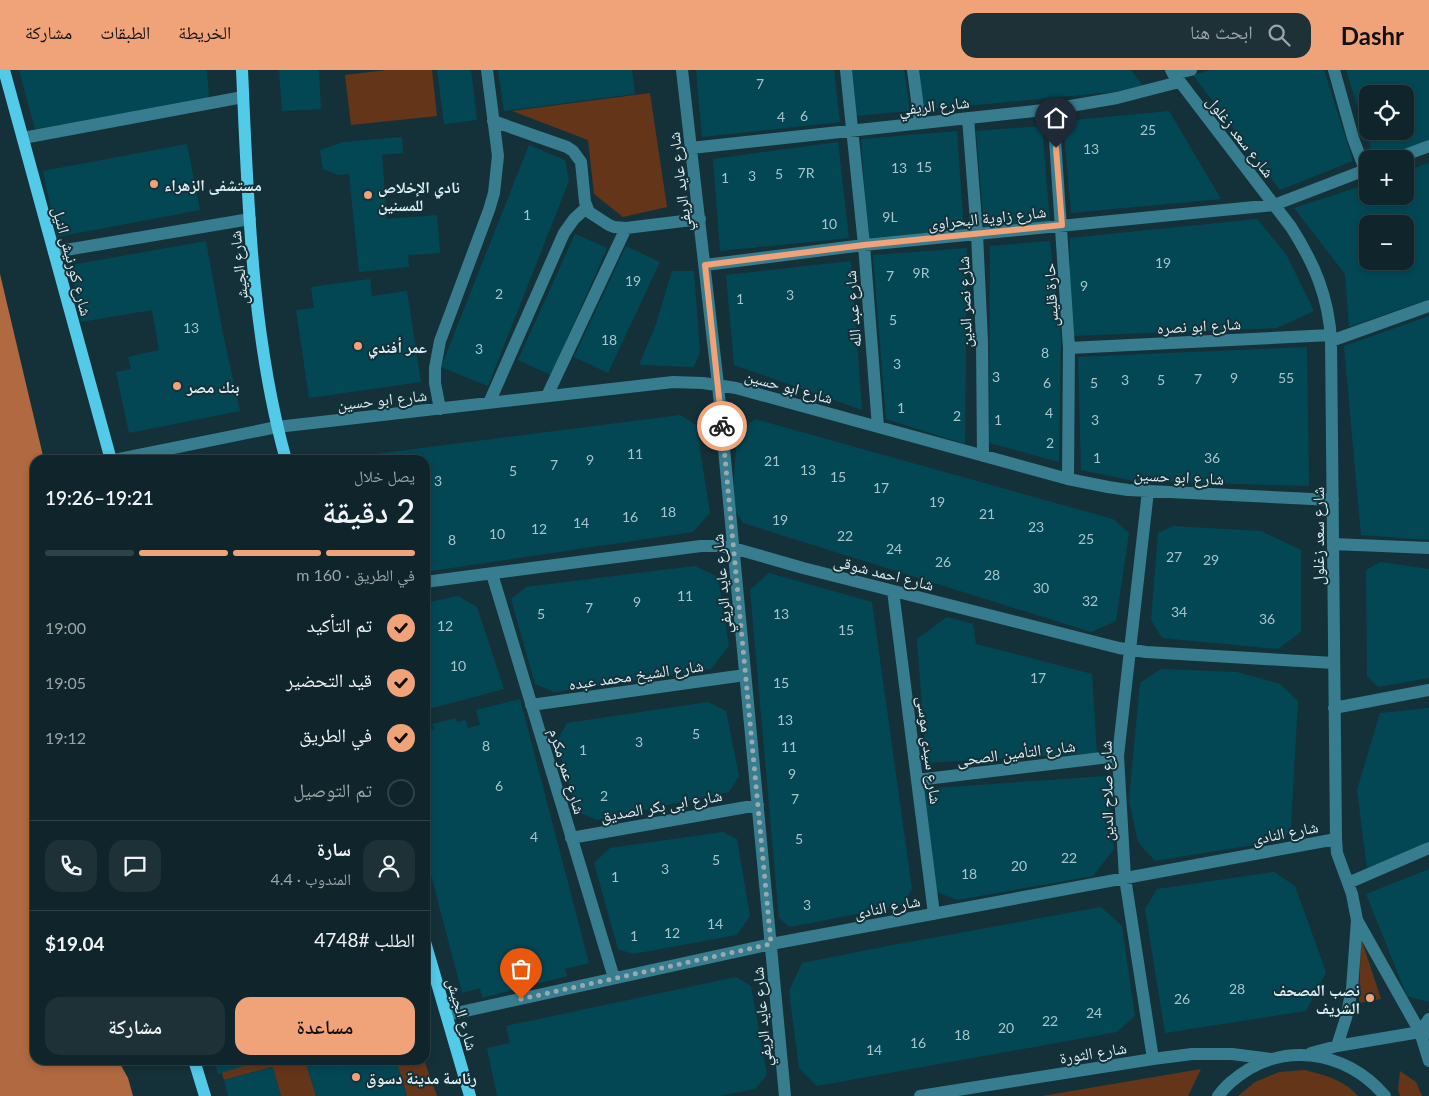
<!DOCTYPE html>
<html lang="ar">
<meta charset="utf-8">
<style>
:root{--surface:#0f252b;--page:#1d3137;--text:#f1f3f6;--muted:#9ba5a9;--line:#2f4247;--accent:#f0a279}
body{margin:0;font-family:Lato,"Noto Naskh Arabic",sans-serif;background:var(--page);color:var(--text);direction:rtl;height:100vh;display:flex;flex-direction:column;font-size:19px;white-space:nowrap}
*{box-sizing:border-box;margin:0}
p{font-size:16px;color:var(--muted)}
.icon{flex:none;width:28px;height:28px;fill:none;stroke:currentColor;stroke-width:2;stroke-linecap:round;stroke-linejoin:round}
.map{position:relative;flex:1;overflow:hidden;direction:ltr}
.details{position:absolute;left:30px;top:385px;width:400px;height:610px;display:flex;flex-direction:column;background:var(--surface);border-radius:15px;box-shadow:0 2px 8px #0003,0 0 0 1px var(--line);direction:rtl}
.details>*{flex:none}
.tools{position:absolute;left:1359px;top:15px;display:grid;gap:10px}
.tools a{display:grid;place-items:center;width:55px;height:55px;border-radius:10px;background:var(--surface);box-shadow:0 2px 8px #0003,0 0 0 1px var(--line);font-size:25px}
.pin{position:absolute;display:grid;place-items:center;width:42px;height:42px;color:#fff;margin:-51px -21px;border-radius:50% 50% 50% 0;rotate:-45deg;box-shadow:0 0 5px #0007}
.pin .icon{rotate:45deg}
.courier{position:absolute;display:grid;place-items:center;width:50px;height:50px;margin:-25px;border:4px solid #f0a279;border-radius:50%;background:#fff;color:#222;box-shadow:0 1px 6px #0007}
.overview em{font-style:normal;font-weight:600}
.overview div{display:flex;flex-direction:column-reverse}
.overview{display:flex;align-items:center;justify-content:space-between;height:85px;padding:0 15px}
h1{font-size:32px;font-weight:600;line-height:38px}
.bar{display:grid;grid-template-columns:repeat(4,1fr);gap:8px 5px;align-content:center;height:60px;padding:0 15px}
.bar i{height:6px;border-radius:4px;background:var(--line)}
.bar .current{background:var(--accent)}
.bar p{grid-column:span 4}
.line{display:flex;align-items:center;gap:12px;padding:0 15px;border-top:1px solid var(--line)}
.line div{flex:1}
.round{display:grid;place-items:center;flex:none;width:52px;height:52px;border-radius:15px;background:var(--page)}
ol{padding:0 15px;list-style:none}
li{display:flex;align-items:center;gap:15px;height:55px}
li p{margin-inline-start:auto}
li .icon{padding:5px;border-radius:50%;background:var(--accent);color:#111;stroke-width:4}
li:last-child{color:var(--muted)}
li i{width:28px;height:28px;border:2px solid var(--line);border-radius:50%}
.cta{display:flex;gap:10px;margin-top:auto;padding:10px 15px}
.cta a{flex:1;height:58px;border-radius:15px;background:var(--accent);color:#111;font-size:20px;font-weight:600;line-height:58px;text-align:center}
.cta a+a{background:var(--page);color:var(--text)}
header{display:flex;align-items:center;gap:30px;box-sizing:border-box;height:70px;padding:0 25px;background:var(--accent);color:#111}
header strong{font-size:24px}
nav{display:flex;gap:28px;margin-inline-start:auto;font-size:18px}
.search{width:350px;height:45px;background:var(--page);display:flex;align-items:center;gap:12px;box-sizing:border-box;padding:0 18px;border-radius:15px;color:var(--muted);font-size:19px}
.map>svg:first-child{display:block}
.green{fill:#653519}
.water{fill:#b16941}
.building{fill:#034755;fill-rule:evenodd}
.lines{fill:none;stroke-linecap:round;stroke-linejoin:round}
.minor{stroke:#377d8f;stroke-width:12}
.major{stroke:#52cae8;stroke-width:12}
.done{stroke:#96abb1;stroke-width:5;stroke-dasharray:0 9}
.route{stroke:#f0a279;stroke-width:6}
.poi-dot{fill:#f0a279;stroke:#143139;stroke-width:2}
.labels{text-anchor:middle;dominant-baseline:central;stroke-width:4;stroke-linejoin:round;paint-order:stroke}
.number-label{font-size:14px;fill:#a6c4cb}
.street-label{font-size:16px;fill:#dcedf2;stroke:#143139}
.poi-label{font-size:16px;font-weight:bold;fill:#dcedf2;stroke:#143139;text-anchor:start}
</style>
<header>
<strong>Dashr</strong>
<div class="search"><svg class="icon" aria-label="search" viewBox="0 0 24 24"><circle cx="10" cy="10" r="6"/><path d="M15 15l6 6"/></svg>ابحث هنا</div>
<nav><a>الخريطة</a><a>الطبقات</a><a>مشاركة</a></nav>
</header>
<div class="map">
<svg width="1429" height="1026" viewBox="0 0 1429 1026">
<rect width="100%" height="100%" fill="#143139"/>
<path class="green" d="M387 0H432L437 46 351 55 345 5Z
M650 23 667 137 623 147 594 124 588 70 512 41Z
M1361 868 1381 929 1359 933Z
M214 990H305L316 1026H281L272 997 224 1010 222 1003 218 1004Z
M396 990H424L437 1026H407Z
M1201 999 1188 1026H1042Z
M1305 1000C1325 1005 1344 1010 1358 1026H1238L1255 1012 1279 1002Z
M1400 1001 1416 1012 1422 1026H1400L1398 1020Z"/>
<path class="water" d="M0 204 44 390H35V990H118L128 1008 133 1026H0Z"/>
<path class="building" d="M19 0H207L209 29 35 59Z
M279 0H319L321 39 282 41Z
M437 0H471L477 50 444 54Z
M498 0H632L635 24 504 41Z
M696 0H834L840 52 702 67Z
M852 0H904L910 41 856 46Z
M918 0H1131L1145 19 923 40Z
M1211 0H1324L1353 91 1280 120 1193 5Z
M1346 0H1429V70L1378 89H1374ZM1368 24H1405V61H1368Z
M1169 41 1221 129 1071 143 1063 51Z
M1042 56 1050 152 984 157 976 61Z
M957 61 964 161 868 168 861 69Z
M402 67 403 83 382 85 387 149 437 145 440 183 408 185 409 197 359 202 349 104 338 105 323 99 320 80 343 72Z
M838 72 849 168 720 181 713 89Z
M187 74 200 140 57 167 43 101Z
M529 75 565 90 569 111 488 316 441 297Z
M1429 93V229L1349 257 1345 204 1294 138 1368 114V126H1405V101ZM1368 154H1405V191H1368Z
M1257 149 1286 184 1314 241 1277 258 1070 266V168Z
M575 164 607 178 551 305 518 290Z
M206 171 223 264 240 341 129 363 116 302 131 299 128 287 159 280 152 240 81 252 71 195Z
M1050 171 1061 266 1059 392 989 373 990 176Z
M626 176 660 192 608 303 574 287Z
M967 178 965 374 886 349 873 185Z
M851 191 862 340 734 295 726 205Z
M672 201H694L700 282 694 297 639 295 656 254Z
M370 209 372 226 407 221 421 312 309 328 296 240 314 238 311 217Z
M1429 246V470L1361 465 1344 276Z
M1307 277 1309 416 1134 411 1081 400 1078 287Z
M680 345 696 355 710 443 693 462 425 502V390H341L343 388Z
M755 349 1113 449 1129 463 1116 551 1091 562 743 453 732 436 737 363Z
M1173 456 1261 461 1301 480V562L1278 579 1162 568 1151 550 1158 463Z
M1380 492 1429 499V608L1378 617 1367 606 1366 500Z
M695 496 718 507 729 576 711 599 554 622 535 614 511 529 526 517Z
M769 503 872 532 912 819 903 835 790 857 779 848 750 520Z
M458 526 477 537 504 619 425 640V533Z
M947 547 973 554 976 574 1092 604 1097 683 926 693 917 569Z
M1161 599 1237 602 1280 614 1298 631 1291 756 1284 770 1155 791 1138 772 1129 731 1140 613Z
M520 629 589 893 565 899 567 906 482 928 480 918 462 923 425 782V661L434 659 432 654 456 648 457 652 466 650 468 658 480 655 476 640Z
M708 632 726 641 739 706 729 722 597 750 578 742 556 672 567 653Z
M1429 638V772L1367 798 1357 720 1380 643Z
M1106 706 1114 779 1093 806 957 830 937 822 921 719Z
M723 762 737 769 750 846 737 865 633 884 618 879 594 793 610 778Z
M1429 799V932L1407 926 1366 824Z
M1274 802 1295 816 1326 902 1306 941 1165 963 1145 839 1157 819Z
M1101 837 1122 856 1135 946 1117 962 817 1016 799 998 789 921 802 893 888 876Z
M736 907 751 916 767 1005 755 1019 719 1026H497L487 978 510 973 506 956Z
M214 990H263L218 1004Z
M305 990H396L407 1026H316Z
M273 997 281 1026H228L224 1010Z"/>
<g class="lines">
<path class="minor" d="M682 0 718 315 785 1026
M846 0 864 175 878 357
M913 0 920 53
M1171 0 1291 157C1314 193 1329 227 1331 271L1336 769 1337 783 1352 824 1357 850 1420 962 1429 991
M1334 0 1353 68 1365 100
M1173 4 1191 0
M1053 39 1069 278 1068 409
M968 48 977 164 982 271 983 386
M493 51 567 77 573 81 581 92 585 132 589 142 609 155 614 157 626 158 700 149
M23 68 243 27
M691 78 1053 39 1117 28 1179 12
M1394 89 1429 76
M54 182 250 149
M705 195 864 175 1274 135 1368 99
M1331 271 1429 236
M1069 278 1331 265
M547 326 626 158
M489 333 564 163 574 149 586 138
M440 339 435 313V298L440 271 489 140 494 123 498 86 487 0
M114 390 277 357 673 312 703 313 736 318 1068 409 1108 417 1128 420 1333 430
M1148 421 1118 686 1125 808 1153 989
M1333 474 1429 478
M492 504 614 908
M425 512 701 476H717L733 478 803 498 1119 578 1146 582 1334 593
M893 521 934 844
M531 635 745 605
M1334 638 1429 620
M917 710 1118 686
M571 768 758 735
M1348 813 1429 778
M447 945 771 874 1336 769
M1420 962 1429 949
M1337 976 1346 948 1352 919 1357 850
M1311 983 1337 976 1420 962 1427 963
M920 1026 1153 989 1192 984H1232L1271 989
M1218 1026C1222 1021 1226 1016 1231 1012 1279 970 1345 979 1385 1026"/>
<path class="major" d="M4 0 111 390
M242 0C248 130 251 264 286 390
M425 872 470 1026
M194 990 205 1026"/>
</g>
<g class="lines">
<path class="done" d="M521 929 771 874 722 356"/>
<path class="route" d="M722 356 705 195 864 175 1062 155 1056 78"/>
</g>
<g class="poi-dot">
<circle cx="154" cy="114" r="5"/>
<circle cx="368" cy="125" r="5"/>
<circle cx="358" cy="276" r="5"/>
<circle cx="177" cy="316" r="5"/>
<circle cx="1370" cy="928" r="5"/>
<circle cx="356" cy="1007" r="5"/>
</g>
<g class="labels">
<g class="number-label">
<text x="760" y="13">7</text>
<text x="804" y="45">6</text>
<text x="781" y="46">4</text>
<text x="1148" y="59">25</text>
<text x="1091" y="78">13</text>
<text x="924" y="96">15</text>
<text x="899" y="97">13</text>
<text x="806" y="102">7R</text>
<text x="779" y="103">5</text>
<text x="752" y="105">3</text>
<text x="725" y="107">1</text>
<text x="527" y="144">1</text>
<text x="890" y="146">9L</text>
<text x="829" y="153">10</text>
<text x="1163" y="192">19</text>
<text x="921" y="202">9R</text>
<text x="890" y="205">7</text>
<text x="633" y="210">19</text>
<text x="1084" y="215">9</text>
<text x="499" y="223">2</text>
<text x="790" y="224">3</text>
<text x="740" y="228">1</text>
<text x="893" y="249">5</text>
<text x="191" y="257">13</text>
<text x="609" y="269">18</text>
<text x="479" y="278">3</text>
<text x="1045" y="282">8</text>
<text x="897" y="293">3</text>
<text x="996" y="306">3</text>
<text x="1234" y="307">9</text>
<text x="1286" y="307">55</text>
<text x="1198" y="308">7</text>
<text x="1125" y="309">3</text>
<text x="1161" y="309">5</text>
<text x="1047" y="312">6</text>
<text x="1094" y="312">5</text>
<text x="901" y="337">1</text>
<text x="1049" y="342">4</text>
<text x="957" y="345">2</text>
<text x="998" y="349">1</text>
<text x="1095" y="349">3</text>
<text x="1050" y="372">2</text>
<text x="635" y="383">11</text>
<text x="1097" y="387">1</text>
<text x="1212" y="387">36</text>
<text x="590" y="389">9</text>
<text x="772" y="390">21</text>
<text x="554" y="394">7</text>
<text x="808" y="399">13</text>
<text x="513" y="400">5</text>
<text x="838" y="406">15</text>
<text x="438" y="410">3</text>
<text x="881" y="417">17</text>
<text x="937" y="431">19</text>
<text x="668" y="441">18</text>
<text x="987" y="443">21</text>
<text x="630" y="446">16</text>
<text x="780" y="449">19</text>
<text x="581" y="452">14</text>
<text x="1036" y="456">23</text>
<text x="539" y="458">12</text>
<text x="497" y="463">10</text>
<text x="845" y="465">22</text>
<text x="1086" y="468">25</text>
<text x="452" y="469">8</text>
<text x="894" y="478">24</text>
<text x="1174" y="486">27</text>
<text x="1211" y="489">29</text>
<text x="943" y="491">26</text>
<text x="992" y="504">28</text>
<text x="1041" y="517">30</text>
<text x="685" y="525">11</text>
<text x="1090" y="530">32</text>
<text x="637" y="531">9</text>
<text x="589" y="537">7</text>
<text x="1179" y="541">34</text>
<text x="541" y="543">5</text>
<text x="781" y="543">13</text>
<text x="1267" y="548">36</text>
<text x="445" y="555">12</text>
<text x="846" y="559">15</text>
<text x="458" y="595">10</text>
<text x="1038" y="607">17</text>
<text x="781" y="612">15</text>
<text x="785" y="649">13</text>
<text x="696" y="663">5</text>
<text x="639" y="671">3</text>
<text x="486" y="675">8</text>
<text x="789" y="676">11</text>
<text x="583" y="679">1</text>
<text x="792" y="703">9</text>
<text x="499" y="715">6</text>
<text x="604" y="725">2</text>
<text x="795" y="728">7</text>
<text x="534" y="766">4</text>
<text x="799" y="768">5</text>
<text x="1069" y="787">22</text>
<text x="716" y="789">5</text>
<text x="1019" y="795">20</text>
<text x="665" y="798">3</text>
<text x="969" y="803">18</text>
<text x="615" y="806">1</text>
<text x="807" y="834">3</text>
<text x="715" y="853">14</text>
<text x="672" y="862">12</text>
<text x="634" y="865">1</text>
<text x="1237" y="918">28</text>
<text x="1182" y="928">26</text>
<text x="1094" y="942">24</text>
<text x="1050" y="950">22</text>
<text x="1006" y="957">20</text>
<text x="962" y="964">18</text>
<text x="918" y="972">16</text>
<text x="874" y="979">14</text>
</g>
<g class="street-label">
<text transform="translate(934 35) rotate(-6)">شارع الريفي</text>
<text transform="translate(1241 66) rotate(52)">شارع سعد زغلول</text>
<text transform="translate(679 112) rotate(-97)">شارع عايد الريفي</text>
<text transform="translate(987 147) rotate(-6)">شارع زاوية البحراوى</text>
<text transform="translate(73 191) rotate(75)">شارع كورنيش النيل</text>
<text transform="translate(238 198) rotate(-96)">شارع الجيش</text>
<text transform="translate(1050 225) rotate(-93)">حارة قليس</text>
<text transform="translate(964 232) rotate(-92)">شارع نصر الدين</text>
<text transform="translate(852 239) rotate(-94)">شارع عبد الله</text>
<text transform="translate(1199 255) rotate(-3)">شارع ابو نصره</text>
<text transform="translate(789 316) rotate(15)">شارع ابو حسين</text>
<text transform="translate(382 329) rotate(-6)">شارع ابو حسين</text>
<text transform="translate(1179 406) rotate(3)">شارع ابو حسين</text>
<text transform="translate(1317 466) rotate(-90)">شارع سعد زغلول</text>
<text transform="translate(884 502) rotate(14)">شارع احمد شوقى</text>
<text transform="translate(721 514) rotate(-95)">شارع عايد الريفي</text>
<text transform="translate(636 604) rotate(-8)">شارع الشيخ محمد عبده</text>
<text transform="translate(930 680) rotate(83)">شارع سيدى موسى</text>
<text transform="translate(1016 682) rotate(-7)">شارع التأمين الصحى</text>
<text transform="translate(568 701) rotate(73)">شارع عمر مكرم</text>
<text transform="translate(1106 721) rotate(-91)">شارع صلاح الدين</text>
<text transform="translate(661 735) rotate(-10)">شارع ابى بكر الصديق</text>
<text transform="translate(1285 762) rotate(-11)">شارع النادى</text>
<text transform="translate(887 836) rotate(-11)">شارع النادى</text>
<text transform="translate(463 944) rotate(74)">شارع الجيش</text>
<text transform="translate(761 947) rotate(-95)">شارع عايد الريفي</text>
<text transform="translate(1093 982) rotate(-9)">شارع الثورة</text>
</g>
<g class="poi-label">
<text x="164" y="114">مستشفى الزهراء</text>
<text x="378" y="116">نادي الإخلاص<tspan x="378" dy="18">للمسنين</tspan></text>
<text x="368" y="276">عمر أفندي</text>
<text x="187" y="316">بنك مصر</text>
<text x="1360" y="919" text-anchor="end">نصب المصحف<tspan x="1360" dy="18">الشريف</tspan></text>
<text x="366" y="1007">رئاسة مدينة دسوق</text>
</g>
</g>
</svg>
<div class="tools">
<a><svg class="icon" aria-label="locate" viewBox="0 0 24 24"><circle cx="12" cy="12" r="6"/><path d="M12 2v4M12 18v4M2 12h4M18 12h4"/></svg></a>
<a>+</a>
<a>−</a>
</div>
<div class="pin" style="left:521px;top:929px;background:#ea580c"><svg class="icon" aria-label="bag" viewBox="0 0 24 24"><path d="M5 8h14l-1 12H6zM9 8a3 3 0 0 1 6 0"/></svg></div>
<div class="pin" style="left:1056px;top:78px;background:#1f2937"><svg class="icon" aria-label="home" viewBox="0 0 24 24"><path d="M3 11l9-7 9 7M6 9v11h12V9"/></svg></div>
<div class="courier" style="left:722px;top:356px"><svg class="icon" aria-label="bike" viewBox="0 0 24 24"><circle cx="6" cy="16" r="4"/><circle cx="18" cy="16" r="4"/><path d="M6 16l4-8h5l3 8M10 8l3 8H6M13 5h3"/></svg></div>
<section class="details">
<div class="overview"><div><h1>2 دقيقة</h1><p>يصل خلال</p></div><em>19:21–19:26</em></div>
<div class="bar"><i class="current"></i><i class="current"></i><i class="current"></i><i></i><p>في الطريق · 160 m</p></div>
<ol>
<li><svg class="icon" aria-label="check" viewBox="0 0 24 24"><path d="M5 12l5 5 9-10"/></svg>تم التأكيد<p>19:00</p></li>
<li><svg class="icon" aria-label="check" viewBox="0 0 24 24"><path d="M5 12l5 5 9-10"/></svg>قيد التحضير<p>19:05</p></li>
<li><svg class="icon" aria-label="check" viewBox="0 0 24 24"><path d="M5 12l5 5 9-10"/></svg>في الطريق<p>19:12</p></li>
<li><i></i>تم التوصيل</li>
</ol>
<div class="line" style="height:90px"><a class="round"><svg class="icon" aria-label="person" viewBox="0 0 24 24"><circle cx="12" cy="8" r="4"/><path d="M4 21q1-7 8-7t8 7"/></svg></a><div><b>سارة</b><p>المندوب · 4.4</p></div><a class="round"><svg class="icon" aria-label="chat" viewBox="0 0 24 24"><path d="M4 5h16v11H9l-5 4z"/></svg></a><a class="round"><svg class="icon" aria-label="phone" viewBox="0 0 24 24"><path d="M5 4h4l2 5-3 2q2 4 5 5l2-3 5 2v4C11 20 4 13 5 4z"/></svg></a></div>
<div class="line" style="height:65px"><div>الطلب #4748</div><b>$19.04</b></div>
<div class="cta"><a>مساعدة</a><a>مشاركة</a></div>
</section>
</div>
